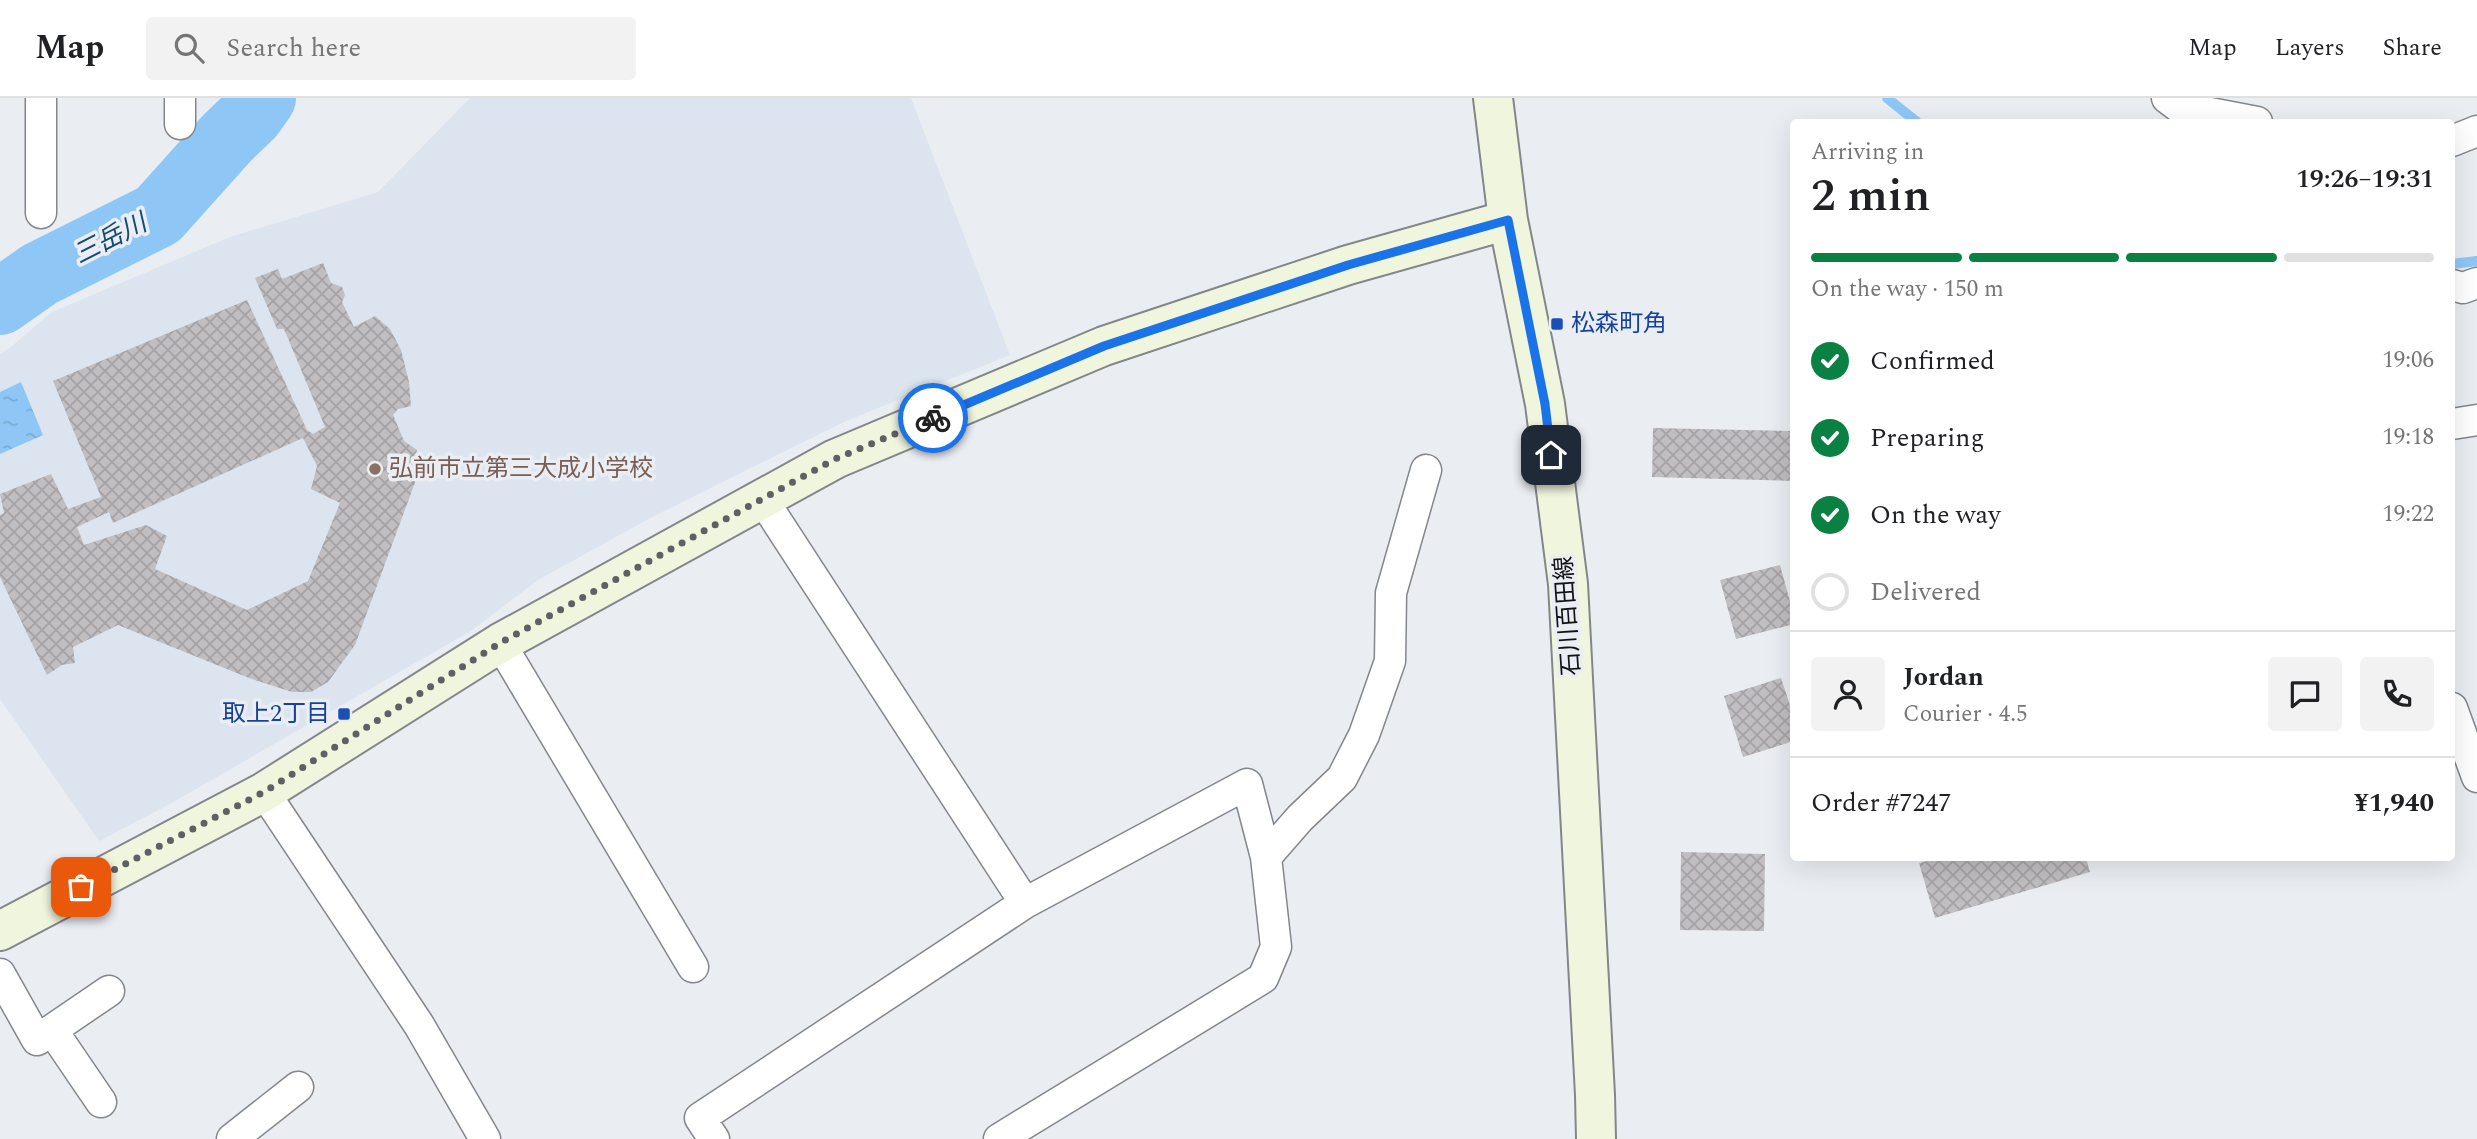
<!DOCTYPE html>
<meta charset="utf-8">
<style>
:root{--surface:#fff;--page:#f2f2f2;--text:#202124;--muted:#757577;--line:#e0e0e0;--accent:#0b8043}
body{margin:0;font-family:Spectral,"Noto Sans JP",serif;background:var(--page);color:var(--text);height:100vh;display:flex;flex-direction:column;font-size:26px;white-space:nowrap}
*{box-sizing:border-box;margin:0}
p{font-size:23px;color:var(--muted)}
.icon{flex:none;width:38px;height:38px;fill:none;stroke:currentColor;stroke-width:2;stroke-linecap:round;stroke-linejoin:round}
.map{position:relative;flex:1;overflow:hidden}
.side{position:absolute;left:1790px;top:21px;width:665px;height:742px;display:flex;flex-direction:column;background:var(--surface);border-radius:7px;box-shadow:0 7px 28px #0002}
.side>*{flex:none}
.pin{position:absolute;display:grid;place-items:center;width:60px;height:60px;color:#fff;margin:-30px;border-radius:14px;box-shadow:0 4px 10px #0006}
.courier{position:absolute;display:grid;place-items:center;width:70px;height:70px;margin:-35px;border:5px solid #1a73e8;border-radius:50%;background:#fff;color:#222;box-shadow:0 2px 9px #0007}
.headline em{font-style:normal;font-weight:600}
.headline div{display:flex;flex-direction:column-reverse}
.headline{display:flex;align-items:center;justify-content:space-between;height:119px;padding:0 21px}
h1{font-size:46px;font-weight:600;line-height:52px}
.bar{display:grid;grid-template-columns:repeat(4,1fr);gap:10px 7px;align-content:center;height:84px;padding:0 21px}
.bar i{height:9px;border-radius:5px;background:var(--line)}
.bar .selected{background:var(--accent)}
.bar p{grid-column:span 4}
.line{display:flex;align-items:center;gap:18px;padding:0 21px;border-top:2px solid var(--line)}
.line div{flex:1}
.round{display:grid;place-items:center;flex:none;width:74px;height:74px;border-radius:7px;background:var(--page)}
ol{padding:0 21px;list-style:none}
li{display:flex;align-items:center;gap:21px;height:77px}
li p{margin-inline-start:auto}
li .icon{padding:7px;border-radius:50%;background:var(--accent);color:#fff;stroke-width:4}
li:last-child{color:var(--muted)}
li i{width:38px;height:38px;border:4px solid var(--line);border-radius:50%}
header{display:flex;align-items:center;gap:42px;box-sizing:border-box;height:98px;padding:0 35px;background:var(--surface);border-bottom:2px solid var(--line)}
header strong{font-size:33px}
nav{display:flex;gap:38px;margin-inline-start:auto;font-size:24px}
.search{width:490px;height:63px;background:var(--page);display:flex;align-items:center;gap:18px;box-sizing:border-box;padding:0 24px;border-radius:7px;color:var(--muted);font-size:26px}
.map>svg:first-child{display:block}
.built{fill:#dbe4ef}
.water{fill:url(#water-ripples)}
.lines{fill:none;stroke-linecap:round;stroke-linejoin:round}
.stream{stroke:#8ec7f6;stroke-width:10}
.river{stroke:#8ec7f6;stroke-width:66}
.building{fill:url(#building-cross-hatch);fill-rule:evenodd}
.street-casing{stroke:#83878b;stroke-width:33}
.secondary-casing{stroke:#83878b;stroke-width:42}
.street{stroke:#fff;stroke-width:30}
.secondary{stroke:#f0f5dd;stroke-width:38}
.done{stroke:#5e6063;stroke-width:7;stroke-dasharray:0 12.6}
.route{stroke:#1a73e8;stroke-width:9}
.transit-dot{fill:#1a4fb4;stroke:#eaeef3;stroke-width:2.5}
.education-dot{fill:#8d6e63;stroke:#eaeef3;stroke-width:2.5}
.labels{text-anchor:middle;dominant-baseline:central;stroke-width:7;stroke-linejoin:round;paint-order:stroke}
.transit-label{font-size:24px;fill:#164399;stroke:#eaeef3;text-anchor:start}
.education-label{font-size:24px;fill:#785e54;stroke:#eaeef3;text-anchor:start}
.street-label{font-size:24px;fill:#121315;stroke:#eaeef3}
.water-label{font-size:26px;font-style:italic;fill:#144b71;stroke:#eaeef3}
</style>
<header>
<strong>Map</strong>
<div class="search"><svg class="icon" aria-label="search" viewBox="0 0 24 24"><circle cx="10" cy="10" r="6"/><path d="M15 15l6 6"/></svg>Search here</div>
<nav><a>Map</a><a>Layers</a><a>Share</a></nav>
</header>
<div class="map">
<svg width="2477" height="1041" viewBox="0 0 2477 1041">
<defs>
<pattern id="water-ripples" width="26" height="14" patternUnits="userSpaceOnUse" patternTransform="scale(1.75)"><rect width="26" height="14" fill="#8ec7f6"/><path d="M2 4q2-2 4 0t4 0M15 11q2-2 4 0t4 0" fill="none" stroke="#79aad2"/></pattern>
<pattern id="building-cross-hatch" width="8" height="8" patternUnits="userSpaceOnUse" patternTransform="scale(1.75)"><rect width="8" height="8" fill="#c1bec2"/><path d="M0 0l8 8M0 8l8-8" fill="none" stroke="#a5a2a6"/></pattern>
</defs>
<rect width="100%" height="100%" fill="#eaeef3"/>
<path class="built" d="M470 0H911L1010 257 846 323 652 419 538 482 471 533 168 707 99 743 0 601V256L11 249 52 214 230 139 378 94Z"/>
<path class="water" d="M21 284 43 337 0 356V294Z"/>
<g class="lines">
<path class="stream" d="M1887 0 1917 24
M2452 166 2477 163"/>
<path class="river" d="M0 204 40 176 158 117 227 40 251 17 263 0"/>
</g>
<path class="building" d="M323 165 331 185 342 189 345 197 342 204 354 229 375 218 390 231 401 252 409 284 411 308 398 311 393 317 404 343 417 352 414 366 420 371 355 547 328 584 311 594H292L249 580 118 527 73 549 75 565 62 567 47 577 0 479V417L4 415 0 396 51 376 68 411 101 399 53 283 247 202 307 332 313 336 325 329 284 231H277L255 180 278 171 282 181ZM303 340 317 368 311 391 340 405 308 483 247 512 155 471 167 438 146 427 84 447 77 429 109 414 113 425Z
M1653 330 1794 333V383L1652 379Z
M1780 467 1794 518V526L1736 541 1720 482Z
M1781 580 1794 619V643L1743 659 1724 598Z
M1681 754 1765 756 1764 833 1680 832Z
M1939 760H2086L2090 774 1935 820 1919 765Z"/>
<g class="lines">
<defs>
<path id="street" d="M41 0V115
M2167 0 2179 9 2257 24
M180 26V0
M2452 43 2477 33
M2452 187 2463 190 2477 185
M2452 326 2477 322
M763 402 1025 805
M500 545 693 869
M2452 610 2477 679
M264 694 419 927 485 1041
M1266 759 1300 720 1342 680 1364 637 1390 563 1391 495 1426 372
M0 876 37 942 109 893
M52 932 101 1004
M232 1041 298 989
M714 1041 700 1020 1025 805 1247 686 1266 759 1276 849 1263 880 999 1041"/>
<path id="secondary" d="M1493 0 1508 122 1545 306 1568 486 1595 997 1596 1041
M0 833 264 694 500 545 835 361 1104 248 1348 167 1508 122"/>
</defs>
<use href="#street" class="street-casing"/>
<use href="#secondary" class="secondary-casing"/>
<use href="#street" class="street"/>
<use href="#secondary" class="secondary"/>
</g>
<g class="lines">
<path class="done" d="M81 789 264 694 500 545 835 361 933 320"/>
<path class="route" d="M933 320 1104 248 1348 167 1508 122 1545 306 1551 357"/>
</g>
<g class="transit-dot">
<rect x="1550" y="219" width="14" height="14" rx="3.5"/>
<rect x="337" y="609" width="14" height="14" rx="3.5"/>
</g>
<circle class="education-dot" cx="375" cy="371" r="7"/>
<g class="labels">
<g class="transit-label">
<text x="1571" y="226">松森町角</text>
<text x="330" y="616" text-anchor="end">取上2丁目</text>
</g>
<g class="education-label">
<text x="389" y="371">弘前市立第三大成小学校</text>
</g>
<g class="street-label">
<text transform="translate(1568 518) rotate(-94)">石川百田線</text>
</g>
<g class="water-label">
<text transform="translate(110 141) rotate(-27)">三岳川</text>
</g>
</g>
</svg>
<div class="pin" style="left:81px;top:789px;background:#ea580c"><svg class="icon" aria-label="bag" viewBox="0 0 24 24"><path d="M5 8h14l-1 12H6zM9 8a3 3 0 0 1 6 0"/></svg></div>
<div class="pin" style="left:1551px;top:357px;background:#1f2937"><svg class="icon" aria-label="home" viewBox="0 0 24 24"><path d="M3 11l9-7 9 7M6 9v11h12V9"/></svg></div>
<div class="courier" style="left:933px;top:320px"><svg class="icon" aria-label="bike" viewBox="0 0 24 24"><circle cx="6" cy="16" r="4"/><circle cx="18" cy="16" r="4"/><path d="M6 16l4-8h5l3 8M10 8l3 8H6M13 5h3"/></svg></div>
<section class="side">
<div class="headline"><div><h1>2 min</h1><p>Arriving in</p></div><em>19:26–19:31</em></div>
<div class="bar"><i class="selected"></i><i class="selected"></i><i class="selected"></i><i></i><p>On the way · 150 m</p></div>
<ol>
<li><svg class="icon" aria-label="check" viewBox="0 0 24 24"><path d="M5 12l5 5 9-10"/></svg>Confirmed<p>19:06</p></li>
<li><svg class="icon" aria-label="check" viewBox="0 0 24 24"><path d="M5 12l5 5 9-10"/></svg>Preparing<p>19:18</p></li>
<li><svg class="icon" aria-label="check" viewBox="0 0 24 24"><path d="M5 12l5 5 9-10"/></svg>On the way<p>19:22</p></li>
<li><i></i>Delivered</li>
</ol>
<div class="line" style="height:126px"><a class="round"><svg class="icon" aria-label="person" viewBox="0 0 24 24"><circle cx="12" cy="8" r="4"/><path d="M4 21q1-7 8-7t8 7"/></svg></a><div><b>Jordan</b><p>Courier · 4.5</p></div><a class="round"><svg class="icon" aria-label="chat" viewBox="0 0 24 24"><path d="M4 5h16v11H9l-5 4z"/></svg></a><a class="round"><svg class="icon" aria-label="phone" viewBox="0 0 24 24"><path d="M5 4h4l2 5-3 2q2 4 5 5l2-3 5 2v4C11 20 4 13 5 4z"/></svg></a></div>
<div class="line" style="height:91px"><div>Order #7247</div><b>¥1,940</b></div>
</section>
</div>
